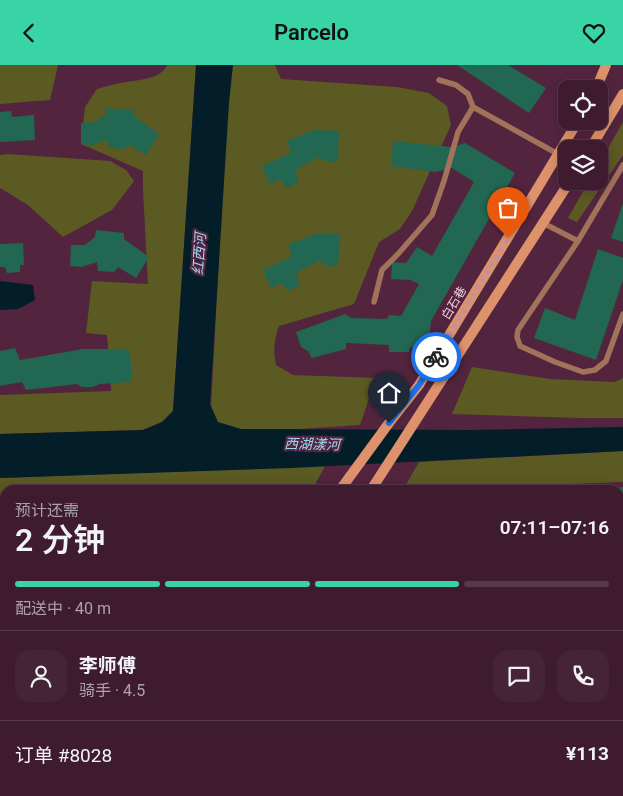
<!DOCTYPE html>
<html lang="zh">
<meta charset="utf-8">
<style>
:root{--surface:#3e1b2e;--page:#452436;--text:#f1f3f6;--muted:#ada1aa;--line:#57394a;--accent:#38d4a6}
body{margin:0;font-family:Roboto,"Noto Sans SC",sans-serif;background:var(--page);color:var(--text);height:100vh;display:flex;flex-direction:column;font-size:19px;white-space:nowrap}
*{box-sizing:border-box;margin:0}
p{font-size:16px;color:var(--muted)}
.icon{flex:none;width:28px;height:28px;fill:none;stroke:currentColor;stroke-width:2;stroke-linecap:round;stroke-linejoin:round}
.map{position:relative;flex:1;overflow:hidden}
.side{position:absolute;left:0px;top:420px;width:624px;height:311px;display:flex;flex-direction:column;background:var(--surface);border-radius:15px 15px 0 0;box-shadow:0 2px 12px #0003,0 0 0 1px var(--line)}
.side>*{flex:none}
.controls{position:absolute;left:558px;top:15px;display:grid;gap:10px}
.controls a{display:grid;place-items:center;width:50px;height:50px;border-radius:10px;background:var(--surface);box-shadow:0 2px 12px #0003,0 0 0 1px var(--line);font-size:25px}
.pin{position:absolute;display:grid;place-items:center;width:42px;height:42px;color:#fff;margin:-51px -21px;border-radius:50% 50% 50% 0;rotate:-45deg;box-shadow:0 0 5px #0007}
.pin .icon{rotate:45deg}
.courier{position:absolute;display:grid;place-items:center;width:50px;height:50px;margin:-25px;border:4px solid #1a73e8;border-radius:50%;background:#fff;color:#222;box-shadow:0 1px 6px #0007}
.overview em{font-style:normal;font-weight:600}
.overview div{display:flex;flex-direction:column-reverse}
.overview{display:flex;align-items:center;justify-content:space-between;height:85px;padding:0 15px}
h1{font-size:32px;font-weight:600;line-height:38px}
.bar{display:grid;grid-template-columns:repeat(4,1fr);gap:8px 5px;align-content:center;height:60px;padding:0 15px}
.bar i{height:6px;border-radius:4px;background:var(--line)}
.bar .active{background:var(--accent)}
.bar p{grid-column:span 4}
.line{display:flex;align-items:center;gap:12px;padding:0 15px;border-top:1px solid var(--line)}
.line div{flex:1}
.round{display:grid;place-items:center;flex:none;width:52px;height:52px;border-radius:15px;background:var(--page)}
header{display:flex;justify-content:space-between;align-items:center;height:65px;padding:0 15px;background:var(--accent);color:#111;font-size:22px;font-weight:600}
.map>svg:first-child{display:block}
.green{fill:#5b5a23}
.water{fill:#031e29}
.building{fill:#226751}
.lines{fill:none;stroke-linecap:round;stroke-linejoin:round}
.service{stroke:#a2725a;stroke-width:5.5}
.minor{stroke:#a2725a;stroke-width:10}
.secondary{stroke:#de926b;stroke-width:10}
.done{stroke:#b893a6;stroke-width:5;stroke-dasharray:0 9}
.route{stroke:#1a73e8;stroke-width:6}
.labels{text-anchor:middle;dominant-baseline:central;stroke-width:4.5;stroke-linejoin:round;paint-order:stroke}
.street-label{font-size:12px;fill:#eecfde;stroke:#53243e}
.water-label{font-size:14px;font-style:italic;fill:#9bdbf8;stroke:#53243e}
</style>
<header><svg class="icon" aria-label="back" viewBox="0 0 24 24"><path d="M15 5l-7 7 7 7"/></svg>Parcelo<svg class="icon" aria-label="heart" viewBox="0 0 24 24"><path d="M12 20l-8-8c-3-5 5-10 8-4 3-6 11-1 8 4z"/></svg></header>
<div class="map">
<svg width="623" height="731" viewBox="0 0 623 731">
<rect width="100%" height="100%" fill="#53243e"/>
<path class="green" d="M0 0H58L50 35 0 39Z
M167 0H196L173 346 162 357 143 365 0 369V330L111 326 107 270 86 268 92 216 148 219 143 125V106L81 79 85 42 97 24C105 22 113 19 121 18 135 15 161 15 167 0Z
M229 0H275L281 14 397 22 429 28 447 41 451 60 412 146 400 164 379 177 354 239 279 261C274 275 273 286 276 300L293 310 376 313 360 360 222 369 211 344Z
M623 57V90L577 157 568 153 589 116H599V99Z
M8 89 110 96 126 105 134 116 112 145 63 172 28 140 0 123V90Z
M472 302 550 314 615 317 623 313V353H578L452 349Z
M623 386V417L403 425 419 397Z
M325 401 312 425H5V487L0 489V413Z
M623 677V731H579L583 726H619V682Z
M204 726H319L314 731H209Z"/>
<path class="water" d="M196 0H233L229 38 210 339 218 357 241 364 472 365 623 362V386L292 403 0 413V369L143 365 162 357 173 346Z
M0 216 33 220 35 235 18 244 0 245Z"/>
<path class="building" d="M457 0H508L546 23 529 48Z
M106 43 134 45V51L159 69 146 90 129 80 124 84 109 83 108 75 92 80 81 79V58L95 57 105 50Z
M11 46 12 52 34 50 35 75 0 77V47Z
M315 65 339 66 338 96 326 97 319 92 295 105 299 116 287 123 280 114 270 119 262 101 291 88 287 76Z
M393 76 452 82 465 78 515 108 431 256 429 275 423 282H410L409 287H389V280L346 278V284L312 293 308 286 301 282 296 267 345 249 351 253 387 254 389 250 401 251 419 219 410 215 391 214 392 197 406 198 417 182 432 191 474 117 452 103 435 107 391 101Z
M623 138V177L611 173Z
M96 165 124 168V174L149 192 136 213 118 202 114 207 98 206 97 197 82 202 70 201 71 180H85L95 172Z
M315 169H340L338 200 326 201 320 195 296 208 300 220 288 226 280 218 271 223 263 205 292 192 288 180Z
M23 178 24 200H20V207L7 208 5 202H0V179Z
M598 184 623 193V215L596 295 534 273 545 243 575 255Z
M15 283 20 295 83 284H130L132 317 99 319 93 322H82L77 319 26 325 22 317 0 321V286Z
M623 422V446H619V425H595V423Z
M619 482H623V504H619Z
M5 544V558L1 560 0 546Z
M619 548 623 549V574L619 573Z
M619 614H623V638H619Z
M377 726H425L429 729 428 731H372Z"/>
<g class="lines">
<path class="service" d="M439 15 456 20 468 29 473 42 558 89
M623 100 578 176 518 265 517 272 520 281 555 297 583 307 595 305 606 296 623 249
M543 158 578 176
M374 237 382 205 398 189 432 150 444 116 458 67 473 42
M619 467H623
M0 509 5 508
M619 521 623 520
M0 575 5 574
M619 592H623
M483 726 540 730
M448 731 452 726"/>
<path class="minor" d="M347 731 351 726"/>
<path class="secondary" d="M596 24 606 0
M590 84 623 29
M340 425 389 358 419 320 578 56
M371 425 570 116
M0 625 5 624
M0 653 5 651"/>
</g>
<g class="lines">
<path class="done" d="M436 292 508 173"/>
<path class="route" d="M389 358 419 320 436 292"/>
</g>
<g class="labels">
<g class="street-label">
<text transform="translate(454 238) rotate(-59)">白石巷</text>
</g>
<g class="water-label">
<text transform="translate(199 189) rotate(-86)">红西河</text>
<text transform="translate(312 379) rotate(1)">西湖漾河</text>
</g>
</g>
</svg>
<div class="controls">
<a><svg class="icon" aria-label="locate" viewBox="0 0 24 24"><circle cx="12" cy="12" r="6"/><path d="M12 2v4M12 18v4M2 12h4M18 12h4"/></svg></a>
<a><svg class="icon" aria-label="layers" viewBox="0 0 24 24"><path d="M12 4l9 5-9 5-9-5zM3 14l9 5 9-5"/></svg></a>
</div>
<div class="pin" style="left:508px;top:173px;background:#ea580c"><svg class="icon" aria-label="bag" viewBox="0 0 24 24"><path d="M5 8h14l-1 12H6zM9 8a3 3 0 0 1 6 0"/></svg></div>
<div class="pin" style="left:389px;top:358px;background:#1f2937"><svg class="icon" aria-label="home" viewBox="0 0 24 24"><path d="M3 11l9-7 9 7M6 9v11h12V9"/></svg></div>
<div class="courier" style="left:436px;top:292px"><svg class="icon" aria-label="bike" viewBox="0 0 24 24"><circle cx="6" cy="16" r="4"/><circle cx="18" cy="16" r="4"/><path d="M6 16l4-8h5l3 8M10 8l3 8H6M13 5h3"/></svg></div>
<section class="side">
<div class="overview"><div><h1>2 分钟</h1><p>预计还需</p></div><em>07:11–07:16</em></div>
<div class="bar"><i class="active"></i><i class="active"></i><i class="active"></i><i></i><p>配送中 · 40 m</p></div>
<div class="line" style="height:90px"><a class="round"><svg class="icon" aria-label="person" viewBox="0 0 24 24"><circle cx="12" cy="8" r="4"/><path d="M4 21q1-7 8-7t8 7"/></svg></a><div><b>李师傅</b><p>骑手 · 4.5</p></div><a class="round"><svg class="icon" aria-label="chat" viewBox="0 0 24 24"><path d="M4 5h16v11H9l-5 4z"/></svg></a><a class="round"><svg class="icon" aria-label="phone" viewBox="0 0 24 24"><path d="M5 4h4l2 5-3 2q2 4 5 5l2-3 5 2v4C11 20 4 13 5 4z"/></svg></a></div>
<div class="line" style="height:65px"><div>订单 #8028</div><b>¥113</b></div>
</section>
</div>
